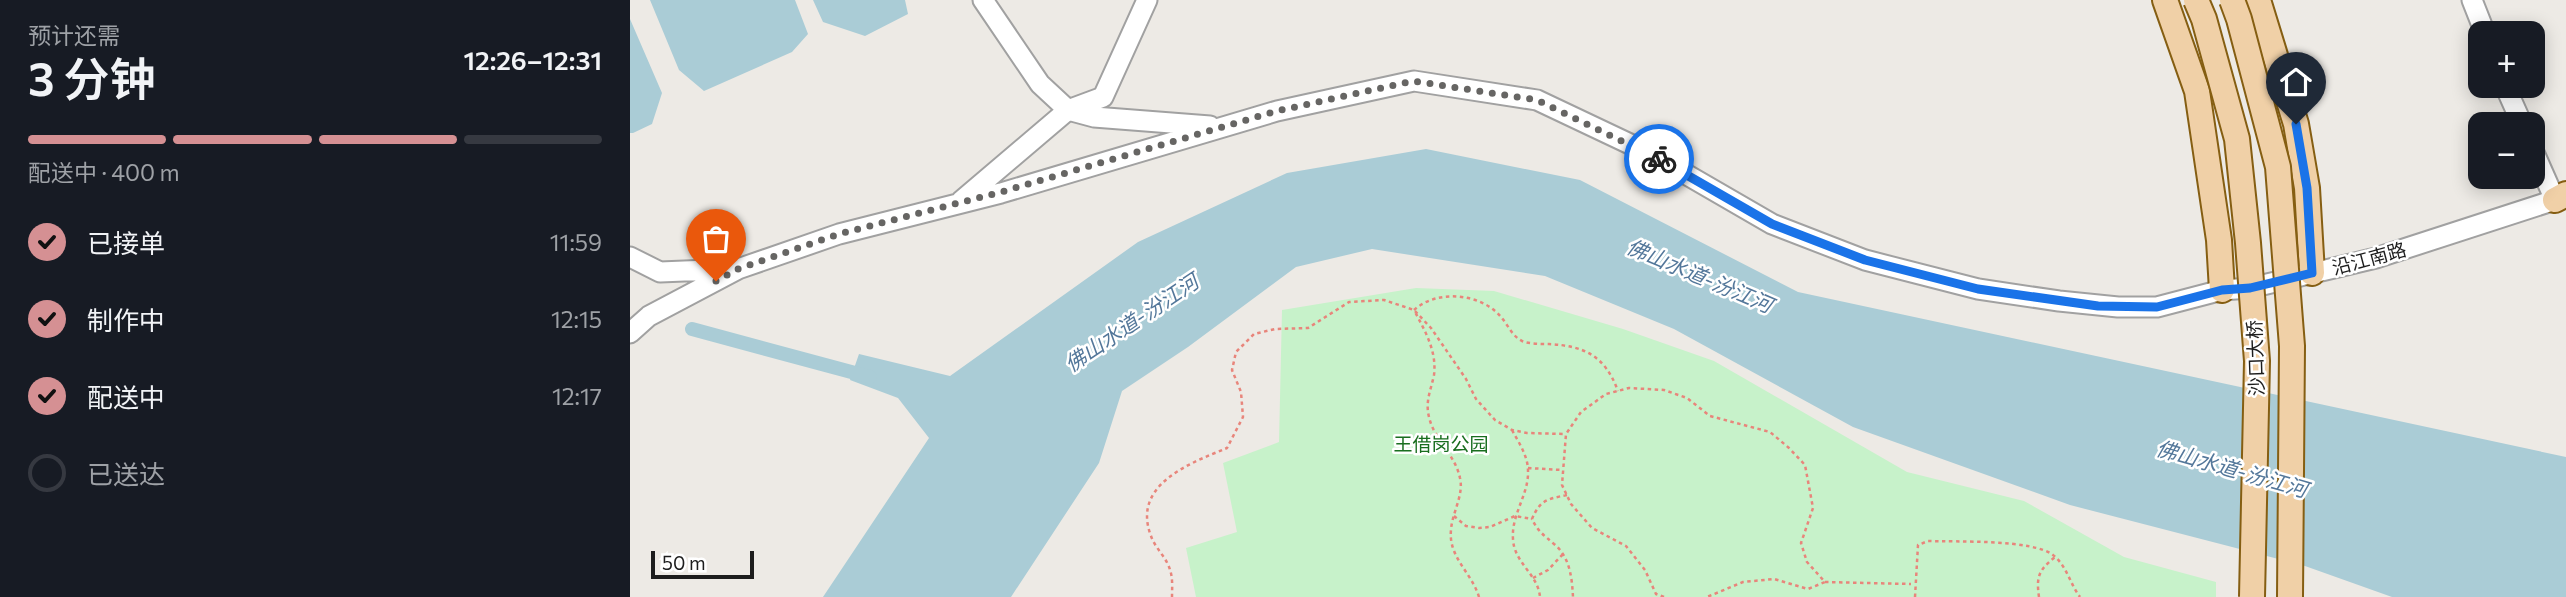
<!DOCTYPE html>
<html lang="zh">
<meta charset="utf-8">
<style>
:root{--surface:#171b24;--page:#20242c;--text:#f1f3f6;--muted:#9ea1a6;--line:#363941;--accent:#d59093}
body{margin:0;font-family:Commissioner,"Noto Sans SC",sans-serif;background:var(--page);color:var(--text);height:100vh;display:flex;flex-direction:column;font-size:26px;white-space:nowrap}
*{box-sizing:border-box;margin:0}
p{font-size:23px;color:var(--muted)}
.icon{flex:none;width:38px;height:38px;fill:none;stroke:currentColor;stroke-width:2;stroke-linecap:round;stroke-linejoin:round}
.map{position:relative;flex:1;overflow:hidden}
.side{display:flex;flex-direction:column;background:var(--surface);width:630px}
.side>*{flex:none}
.buttons{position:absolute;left:1838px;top:21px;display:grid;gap:14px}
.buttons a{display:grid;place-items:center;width:77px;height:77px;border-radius:14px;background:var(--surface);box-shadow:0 4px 18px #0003;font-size:35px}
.scale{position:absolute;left:21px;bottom:18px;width:103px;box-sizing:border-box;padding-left:7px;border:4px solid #1d1d1d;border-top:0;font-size:19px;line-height:24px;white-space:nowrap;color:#1d1d1d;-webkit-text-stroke:5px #fff;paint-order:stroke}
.pin{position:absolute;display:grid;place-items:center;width:60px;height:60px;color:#fff;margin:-72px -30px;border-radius:50% 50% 50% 0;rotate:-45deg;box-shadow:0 0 7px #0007}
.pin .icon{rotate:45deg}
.courier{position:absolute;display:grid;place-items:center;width:70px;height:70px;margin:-35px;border:5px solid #1a73e8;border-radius:50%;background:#fff;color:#222;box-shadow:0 2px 9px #0007}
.headline em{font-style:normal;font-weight:600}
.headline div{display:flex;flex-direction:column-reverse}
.headline{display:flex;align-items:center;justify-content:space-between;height:119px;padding:0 28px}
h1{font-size:46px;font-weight:600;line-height:52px}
.bar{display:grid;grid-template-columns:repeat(4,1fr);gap:10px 7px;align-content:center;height:84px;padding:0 28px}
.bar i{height:9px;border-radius:5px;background:var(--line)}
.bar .selected{background:var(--accent)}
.bar p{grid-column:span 4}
ol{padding:0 28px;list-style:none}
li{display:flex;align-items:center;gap:21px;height:77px}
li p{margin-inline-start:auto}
li .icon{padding:7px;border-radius:50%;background:var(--accent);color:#111;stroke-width:4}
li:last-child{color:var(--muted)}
li i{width:38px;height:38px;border:4px solid var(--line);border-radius:50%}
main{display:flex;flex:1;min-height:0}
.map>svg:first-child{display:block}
.park{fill:#c7f2ca}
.water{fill:#aaccd6}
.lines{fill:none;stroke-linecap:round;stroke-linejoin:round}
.canal{stroke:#aaccd6;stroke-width:14}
.minor-casing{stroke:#a1a1a1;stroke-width:23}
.major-casing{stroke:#855e12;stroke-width:28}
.path{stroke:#e8857b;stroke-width:2.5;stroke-dasharray:3.5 3.5;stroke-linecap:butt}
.minor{stroke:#fff;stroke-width:19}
.major{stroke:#f0d0a7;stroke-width:24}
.major-bridge-casing{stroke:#855e12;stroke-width:28;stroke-linecap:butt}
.major-bridge{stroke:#f0d0a7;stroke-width:24}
.done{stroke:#666563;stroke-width:7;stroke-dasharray:0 12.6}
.route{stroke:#1a73e8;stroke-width:9}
.labels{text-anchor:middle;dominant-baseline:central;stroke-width:5;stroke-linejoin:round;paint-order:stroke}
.street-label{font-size:19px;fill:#1d1d1d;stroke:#fff}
.park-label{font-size:19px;fill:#196e1f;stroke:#fff}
.water-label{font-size:21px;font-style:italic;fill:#53779a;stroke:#fff}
</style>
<main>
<section class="side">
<div class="headline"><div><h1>3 分钟</h1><p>预计还需</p></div><em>12:26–12:31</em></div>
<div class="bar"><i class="selected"></i><i class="selected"></i><i class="selected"></i><i></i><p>配送中 · 400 m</p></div>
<ol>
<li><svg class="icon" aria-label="check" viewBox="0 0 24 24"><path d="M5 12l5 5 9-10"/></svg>已接单<p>11:59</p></li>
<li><svg class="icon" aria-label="check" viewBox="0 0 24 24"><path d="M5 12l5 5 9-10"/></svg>制作中<p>12:15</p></li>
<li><svg class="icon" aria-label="check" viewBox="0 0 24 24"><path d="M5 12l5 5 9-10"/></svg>配送中<p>12:17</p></li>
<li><i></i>已送达</li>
</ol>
</section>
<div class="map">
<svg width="1936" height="597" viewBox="0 0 1936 597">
<rect width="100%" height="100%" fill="#edeae5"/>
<path class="park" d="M786 288 864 291 993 329 1084 361 1277 472 1394 501 1494 557 1586 582V597H566L556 548 607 532 593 463 649 442 652 310Z"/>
<path class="water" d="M20 0H165L178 34 162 52 74 91 49 70Z
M183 0H275L278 14 235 36 193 22Z
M0 19 32 93 22 124 3 133H0Z
M796 149 950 180 1168 292 1936 457V597H1762L1675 566 1440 505 1223 427 1044 329 915 276 742 249 666 267 558 347 492 391 469 463 381 597H193L299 438 268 398 220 380 229 354 320 376 508 242 657 173Z"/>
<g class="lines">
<path class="canal" d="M62 329 240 377"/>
<defs>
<path id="minor" d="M353 0 410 84 438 110 464 117 580 126
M1842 0 1855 33
M1875 86 1892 124
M331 201 438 110 473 97 517 0
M0 257 30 272 103 269
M0 333 19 316 108 269 209 234 371 193 647 111 784 81 907 100 1021 154 1142 224 1235 260 1348 289 1429 301 1488 307H1527L1592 290 1620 288 1746 258 1925 200 1902 148"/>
<path id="major" d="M1535 0 1567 91 1589 240 1592 290
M1628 0 1666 124 1677 188 1682 273
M1925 200 1936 194"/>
</defs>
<use href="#minor" class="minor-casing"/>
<use href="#major" class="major-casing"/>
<path class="path" d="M882 430C889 443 898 456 898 471 899 494 881 515 883 539 884 563 908 574 910 597
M898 468 932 470
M937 495C917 499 910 500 902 519 908 532 914 535 924 544 940 557 942 578 943 597
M824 516 836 526 849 528 860 527 885 516 902 519
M903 578 918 570 933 554
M1195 582 1281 584
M542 597C542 589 543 578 540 570 537 558 525 548 521 536 501 484 561 463 597 448L613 417 611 392 602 370 606 352 624 334 645 329 678 328 719 302 754 300 784 310 801 328 836 379 846 399 865 420 882 430 897 433 936 434
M849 597C842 573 818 557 821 530 822 513 834 495 830 478 825 454 804 440 799 417 795 401 801 390 804 375 807 351 795 331 784 310 807 289 851 293 871 317 878 325 882 336 892 341 899 344 911 344 919 344 955 346 975 356 988 391
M1034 597 1026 594 1015 570 996 546 962 528 941 504 932 485 936 434 951 412 976 394 999 388 1034 390 1057 398 1080 416 1140 432 1159 448 1175 465 1183 508 1171 543 1177 562 1195 582 1178 589 1144 579 1113 582 1077 597
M1285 597 1288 545 1298 541C1326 542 1402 539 1423 555 1437 566 1440 584 1450 597
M1409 597C1406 576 1409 570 1425 557"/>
<use href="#minor" class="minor"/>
<use href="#major" class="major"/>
<defs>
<path id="major-bridge" d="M1566 0 1574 19 1607 139 1618 243 1627 361 1622 597
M1602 0 1609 19 1648 167 1662 346 1660 597"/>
</defs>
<use href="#major-bridge" class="major-bridge-casing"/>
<use href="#major-bridge" class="major-bridge"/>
</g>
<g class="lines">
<path class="done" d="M86 281 108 269 209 234 371 192 647 111 783 81 907 100 1029 159"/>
<path class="route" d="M1029 159 1142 224 1235 260 1348 289 1468 306 1527 307 1592 290 1620 288 1682 273 1677 188 1666 124"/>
</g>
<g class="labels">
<g class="street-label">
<text transform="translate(1739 258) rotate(-15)">沿江南路</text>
<text transform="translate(1625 358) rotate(-92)">沙口大桥</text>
</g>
<g class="park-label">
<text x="811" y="443">王借岗公园</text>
</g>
<g class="water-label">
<text transform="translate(1070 275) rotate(23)">佛山水道-汾江河</text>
<text transform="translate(501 322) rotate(-34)">佛山水道-汾江河</text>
<text transform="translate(1602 468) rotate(16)">佛山水道-汾江河</text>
</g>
</g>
</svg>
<div class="buttons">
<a>+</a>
<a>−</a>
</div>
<div class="scale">50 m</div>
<div class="pin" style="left:86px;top:281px;background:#ea580c"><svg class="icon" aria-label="bag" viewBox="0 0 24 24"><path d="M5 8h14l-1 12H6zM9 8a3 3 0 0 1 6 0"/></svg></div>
<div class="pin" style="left:1666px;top:124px;background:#1f2937"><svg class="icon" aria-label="home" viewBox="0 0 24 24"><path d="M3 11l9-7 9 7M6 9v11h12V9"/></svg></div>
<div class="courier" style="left:1029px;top:159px"><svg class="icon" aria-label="bike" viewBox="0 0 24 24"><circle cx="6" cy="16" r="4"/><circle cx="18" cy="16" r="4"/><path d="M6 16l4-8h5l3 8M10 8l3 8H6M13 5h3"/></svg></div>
</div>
</main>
